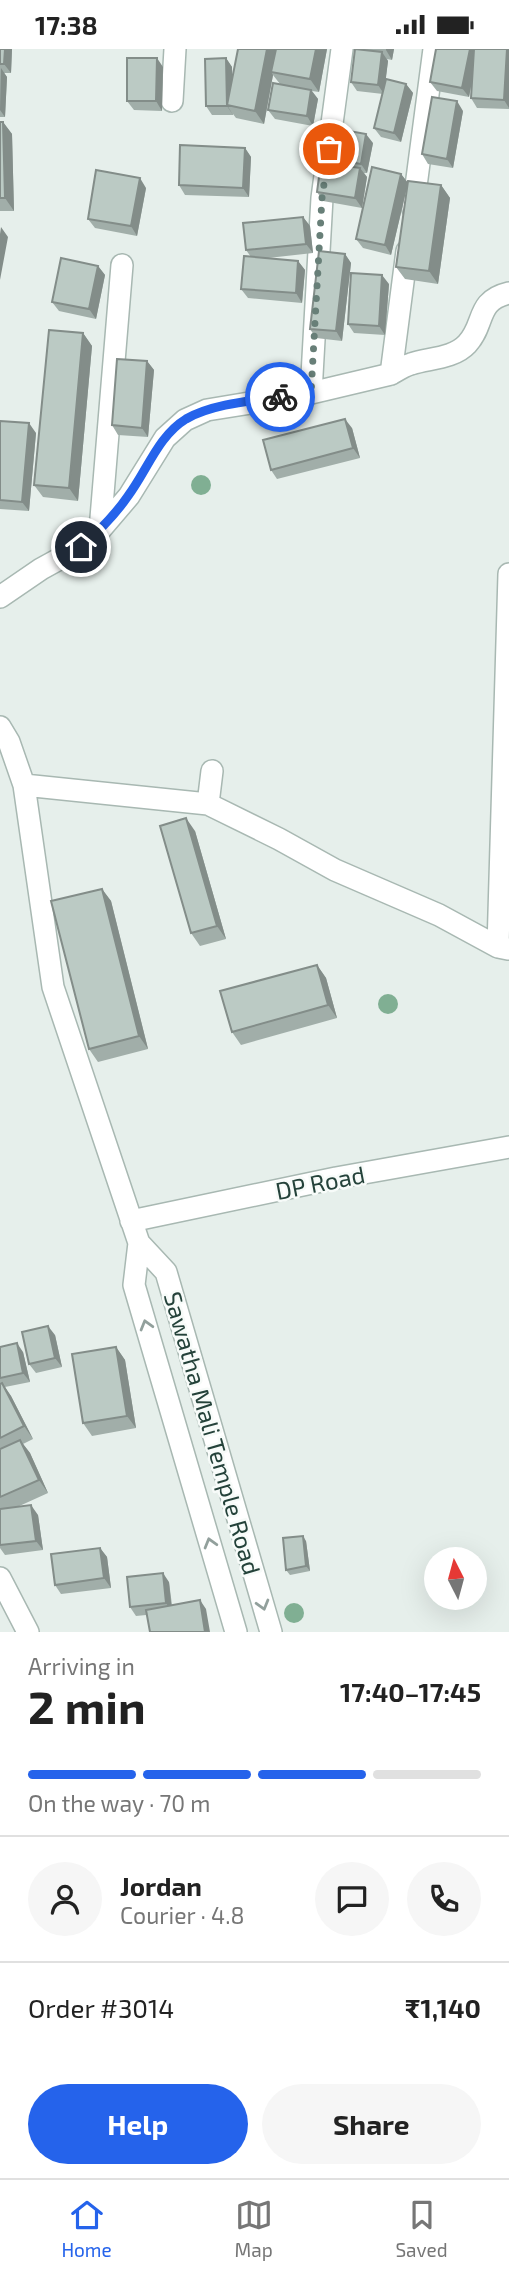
<!DOCTYPE html>
<meta charset="utf-8">
<style>
:root{--surface:#fff;--page:#f6f6f6;--text:#222;--muted:#767676;--line:#e0e0e0;--accent:#2563eb}
body{margin:0;font-family:"Exo 2",sans-serif;background:var(--page);color:var(--text);height:100vh;display:flex;flex-direction:column;font-size:26px;white-space:nowrap}
*{box-sizing:border-box;margin:0}
p{font-size:23px;color:var(--muted)}
.icon{flex:none;width:38px;height:38px;fill:none;stroke:currentColor;stroke-width:2;stroke-linecap:round;stroke-linejoin:round}
.map{position:relative;height:1583px;overflow:hidden}
.side{display:flex;flex-direction:column;background:var(--surface);flex:1}
.side>*{flex:none}
.needle{width:46px;rotate:354deg}
.tools{position:absolute;left:424px;top:1498px;display:grid;gap:14px}
.tools a{display:grid;place-items:center;width:63px;height:63px;border-radius:50%;background:var(--surface);box-shadow:0 7px 28px #0002;font-size:35px}
.pin{position:absolute;display:grid;place-items:center;width:60px;height:60px;color:#fff;margin:-30px;border:4px solid #fff;border-radius:50%;box-shadow:0 2px 7px #0007}
.courier{position:absolute;display:grid;place-items:center;width:70px;height:70px;margin:-35px;border:5px solid #2563eb;border-radius:50%;background:#fff;color:#222;box-shadow:0 2px 9px #0007}
.overview em{font-style:normal;font-weight:700}
.overview div{display:flex;flex-direction:column-reverse}
.overview{display:flex;align-items:center;justify-content:space-between;height:119px;padding:0 28px}
h1{font-size:46px;font-weight:700;line-height:52px}
.bar{display:grid;grid-template-columns:repeat(4,1fr);gap:10px 7px;align-content:center;height:84px;padding:0 28px}
.bar i{height:9px;border-radius:5px;background:var(--line)}
.bar .on{background:var(--accent)}
.bar p{grid-column:span 4}
.line{display:flex;align-items:center;gap:18px;padding:0 28px;border-top:2px solid var(--line)}
.line div{flex:1}
.round{display:grid;place-items:center;flex:none;width:74px;height:74px;border-radius:37px;background:var(--page)}
.primary-button{display:flex;gap:14px;margin-top:auto;padding:14px 28px}
.primary-button a{flex:1;height:80px;border-radius:42px;background:var(--accent);color:#fff;font-size:28px;font-weight:700;line-height:80px;text-align:center}
.primary-button a+a{background:var(--page);color:var(--text)}
.status{display:flex;justify-content:space-between;align-items:center;height:49px;padding:0 35px;background:var(--surface);direction:ltr}
.status svg{height:19px;fill:currentColor}
.tabs{display:flex;justify-content:space-around;align-items:center;height:98px;border-top:2px solid var(--line);background:var(--surface);font-size:19px;color:var(--muted)}
.tabs a{display:grid;justify-items:center;gap:4px}
.tabs .on{color:var(--accent)}
.map>svg:first-child{display:block}
.lines{fill:none;stroke-linecap:round;stroke-linejoin:round}
.minor-casing{stroke:#a8b8b2;stroke-width:24}
.minor{stroke:#fff;stroke-width:21}
.tree{fill:#80af93}
.wall{fill:#a1aea9}
.shaded-wall{fill:#838d89}
.building{fill:#bbcac4;stroke:#838d89;stroke-width:2}
.oneway{stroke:#92a09c}
.done{stroke:#687f78;stroke-width:7;stroke-dasharray:0 12.6}
.route{stroke:#2563eb;stroke-width:9}
.labels{text-anchor:middle;dominant-baseline:central;stroke-width:5;stroke-linejoin:round;paint-order:stroke}
.street-label{font-size:24px;fill:#24423a;stroke:#f7fbf9}
</style>
<div class="status"><b>17:38</b><svg viewBox="0 0 49 12"><path d="M0 12V9h3v3zM5 12V6h3v6zM10 12V3h3v9zM15 12V0h3v12zM26 1h20v11H26zM47 4h2v5h-2z"/></svg></div>
<div class="map">
<svg width="509" height="1583" viewBox="0 0 509 1583">
<rect width="100%" height="100%" fill="#e6efeb"/>
<g class="lines">
<defs>
<path id="minor" d="M172 52 175 0
M413 160 434 0
M391 325C398 321 404 317 411 315 428 309 453 310 467 295 486 275 475 252 509 244
M311 344 322 149 342 0
M100 481 122 216
M0 548 41 520 81 498 100 481 129 447 165 389 185 371 207 361 311 344 391 325 407 202
M0 678 9 693 24 736 53 938 139 1194 166 1223 271 1583
M24 736 208 755 279 790 335 821 439 866 498 898
M208 755 212 722
M508 900 498 898 509 525
M131 1172 336 1129 509 1098
M139 1194 134 1236 236 1583
M0 1529 28 1583"/>
</defs>
<use href="#minor" class="minor-casing"/>
<use href="#minor" class="minor"/>
</g>
<g class="tree">
<circle cx="201" cy="436" r="10"/>
<circle cx="388" cy="955" r="10"/>
<circle cx="294" cy="1564" r="10"/>
</g>
<path class="wall" d="M0 0H12L11 24H4L7 28 5 68H0Z
M238 0H327L319 43 312 42 318 50 313 77 275 70 268 61 280 35 273 26 264 75 236 69 233 65V66H212L206 57 226 9 232 18V29Z
M355 0H394L392 11 387 10 388 12 385 34 406 35 413 44 401 93 381 88 374 79 383 45 357 42 351 33Z
M509 0V60L477 59 471 49 472 32 469 48 437 42 430 33Z
M163 18 162 62 134 61 127 52Z
M463 62 453 119 428 115 422 105Z
M0 73H3L12 85 14 162H0Z
M373 94 367 124H364L367 128 362 159 323 152 317 143 324 113 321 108Z
M245 99 251 108 249 148 185 146 179 136Z
M401 125 408 134 391 206 363 199 356 190Z
M441 136 450 149 438 235 405 230 396 218Z
M146 139 137 187 95 179 88 170Z
M303 168 310 177 313 204 268 209 298 212 305 221 302 254 248 249 241 240 251 208 246 201Z
M345 205 351 214 342 292 316 289 310 280Z
M98 217 105 226 96 270 59 262 52 253Z
M389 235 385 286 354 284 348 275Z
M83 284 92 297 78 452 43 448 34 436Z
M147 312 154 321 148 388 118 386 112 376Z
M0 372 36 384 29 462 0 460Z
M352 379 360 409 277 430 271 421Z
M195 782 226 890 200 897 191 884Z
M102 840 111 852 148 1000 98 1013 89 1000Z
M317 916 326 929 337 969 241 996 232 983Z
M55 1286 62 1318 36 1324 29 1315Z
M0 1298 23 1303 30 1333 5 1338 11 1347 33 1390 23 1395 30 1404 48 1444 15 1459 38 1466 43 1501 5 1506 0 1499Z
M116 1298 125 1311 136 1379 92 1387 83 1374Z
M306 1492 310 1522 290 1526 286 1521Z
M100 1499 107 1508 111 1539 61 1545 55 1536Z
M169 1533 172 1556 206 1560 136 1567 130 1558Z"/>
<path class="shaded-wall" d="M5 0H12L11 24 4 15Z
M267 0H278L271 23 273 26 264 75 255 62Z
M316 0H327L319 43 310 30Z
M386 0H394L392 11 386 1Z
M470 0H478L469 48 462 39Z
M507 0H509V59L504 51Z
M382 3 388 12 384 45 378 36Z
M157 9 163 18 162 62 156 52Z
M226 9 232 18 233 58 227 56 233 66 227 57Z
M1 19 7 28 5 68 0 61Z
M406 35 413 44 401 93 394 84Z
M311 41 318 50 313 77 307 67Z
M457 52 463 62 453 119 447 110Z
M3 73 12 85 14 162 5 149Z
M366 85 373 94 367 124 361 115Z
M245 99 251 108 249 148 243 139Z
M360 119 367 128 362 159 355 149Z
M401 125 408 134 391 206 385 196Z
M140 129 146 139 137 187 131 177Z
M441 136 450 149 438 235 429 222Z
M303 168 310 177 313 204 306 195Z
M1 178 8 188 0 231V185Z
M345 205 351 214 342 292 336 282Z
M298 212 305 221 302 254 296 244Z
M98 217 105 226 96 270 89 260Z
M382 226 389 235 385 286 379 277Z
M83 284 92 297 78 452 69 439Z
M147 312 154 321 148 388 142 379Z
M345 370 352 379 360 409 353 399Z
M29 374 36 384 29 462 22 453Z
M186 769 195 782 226 890 217 877Z
M102 840 111 852 148 1000 139 987Z
M317 916 326 929 337 969 328 956Z
M48 1277 55 1286 62 1318 55 1309Z
M17 1294 23 1303 30 1333 23 1324Z
M116 1298 125 1311 136 1379 127 1367Z
M2 1334 11 1347 33 1390 24 1377Z
M20 1391 30 1404 48 1444 39 1431Z
M31 1456 38 1466 43 1501 36 1492Z
M303 1487 306 1492 310 1522 306 1517Z
M100 1499 107 1508 111 1539 104 1529Z
M163 1524 169 1533 172 1563 166 1554Z
M200 1551 206 1560 210 1583H205Z"/>
<path class="building" d="M0 0H5L4 15H0Z
M238 0H267L255 62 227 56Z
M276 0H316L310 30 271 23Z
M355 0 382 3 378 36 351 33Z
M436 0H470L462 39 430 33Z
M474 0H507L504 51 471 49Z
M127 9H157L156 52H127Z
M226 9 227 57H206L205 10Z
M386 30 406 35 394 84 374 79Z
M273 34 311 41 307 67 268 61Z
M432 48 457 52 447 110 422 105Z
M0 73H3L5 149H0Z
M327 78 366 85 361 115 321 108Z
M180 96 245 99 243 139 179 136Z
M321 113 360 119 355 149 317 143Z
M372 118 401 125 385 196 356 190Z
M96 121 140 129 131 177 88 170Z
M408 132 441 136 429 222 396 218Z
M303 168 306 195 246 201 243 174Z
M319 202 345 205 336 282 310 280Z
M244 207 298 212 296 244 241 240Z
M61 209 98 217 89 260 52 253Z
M351 224 382 226 379 277 348 275Z
M49 281 83 284 69 439 34 436Z
M117 310 147 312 142 379 112 376Z
M345 370 353 399 271 421 263 391Z
M0 372 29 374 22 453 0 451Z
M186 769 217 877 191 884 160 777Z
M102 840 139 987 89 1000 51 852Z
M317 916 328 956 232 983 220 942Z
M48 1277 55 1309 29 1315 22 1283Z
M17 1294 23 1324 0 1329V1298Z
M116 1298 127 1367 83 1374 72 1305Z
M2 1334 24 1377 0 1389V1335Z
M20 1391 39 1431 0 1448V1400Z
M31 1456 36 1492 0 1496V1460Z
M303 1487 306 1517 286 1521 283 1489Z
M100 1499 104 1529 55 1536 51 1505Z
M163 1524 166 1554 130 1558 127 1528Z
M200 1551 205 1583H150L146 1561Z"/>
<defs><path id="oneway-chevron" d="M-2-3.5L2.5 0L-2 3.5" fill="none" stroke-width="1.6" stroke-linecap="round" stroke-linejoin="round" transform="scale(1.75)"/></defs>
<g class="oneway">
<use href="#oneway-chevron" transform="translate(146 1276) rotate(-106)"/>
<use href="#oneway-chevron" transform="translate(210 1494) rotate(-106)"/>
<use href="#oneway-chevron" transform="translate(263 1556) rotate(74)"/>
</g>
<g class="lines">
<path class="done" d="M280 348 311 344 322 149 329 100"/>
<path class="route" d="M81 498C98 483 115 466 128 447 147 422 158 387 186 370 212 355 250 352 280 348"/>
</g>
<g class="labels">
<g class="street-label">
<text transform="translate(320 1133) rotate(-11)">DP Road</text>
<text transform="translate(213 1384) rotate(74)">Sawatha Mali Temple Road</text>
</g>
</g>
</svg>
<div class="tools">
<a><svg class="needle" viewBox="-14 -14 28 28"><path d="M0-13l5 13h-10z" fill="#e53935"/><path d="M0 13l5-13h-10z" fill="#767676"/></svg></a>
</div>
<div class="pin" style="left:329px;top:100px;background:#ea580c"><svg class="icon" aria-label="bag" viewBox="0 0 24 24"><path d="M5 8h14l-1 12H6zM9 8a3 3 0 0 1 6 0"/></svg></div>
<div class="pin" style="left:81px;top:498px;background:#1f2937"><svg class="icon" aria-label="home" viewBox="0 0 24 24"><path d="M3 11l9-7 9 7M6 9v11h12V9"/></svg></div>
<div class="courier" style="left:280px;top:348px"><svg class="icon" aria-label="bike" viewBox="0 0 24 24"><circle cx="6" cy="16" r="4"/><circle cx="18" cy="16" r="4"/><path d="M6 16l4-8h5l3 8M10 8l3 8H6M13 5h3"/></svg></div>
</div>
<section class="side">
<div class="overview"><div><h1>2 min</h1><p>Arriving in</p></div><em>17:40–17:45</em></div>
<div class="bar"><i class="on"></i><i class="on"></i><i class="on"></i><i></i><p>On the way · 70 m</p></div>
<div class="line" style="height:126px"><a class="round"><svg class="icon" aria-label="person" viewBox="0 0 24 24"><circle cx="12" cy="8" r="4"/><path d="M4 21q1-7 8-7t8 7"/></svg></a><div><b>Jordan</b><p>Courier · 4.8</p></div><a class="round"><svg class="icon" aria-label="chat" viewBox="0 0 24 24"><path d="M4 5h16v11H9l-5 4z"/></svg></a><a class="round"><svg class="icon" aria-label="phone" viewBox="0 0 24 24"><path d="M5 4h4l2 5-3 2q2 4 5 5l2-3 5 2v4C11 20 4 13 5 4z"/></svg></a></div>
<div class="line" style="height:91px"><div>Order #3014</div><b>₹1,140</b></div>
<div class="primary-button"><a>Help</a><a>Share</a></div>
</section>
<nav class="tabs">
<a class="on"><svg class="icon" aria-label="home" viewBox="0 0 24 24"><path d="M3 11l9-7 9 7M6 9v11h12V9"/></svg>Home</a>
<a><svg class="icon" aria-label="map" viewBox="0 0 24 24"><path d="M3 6l6-2 6 2 6-2v14l-6 2-6-2-6 2zM9 4v14M15 6v14"/></svg>Map</a>
<a><svg class="icon" aria-label="saved" viewBox="0 0 24 24"><path d="M7 4h10v16l-5-4-5 4z"/></svg>Saved</a>
</nav>
